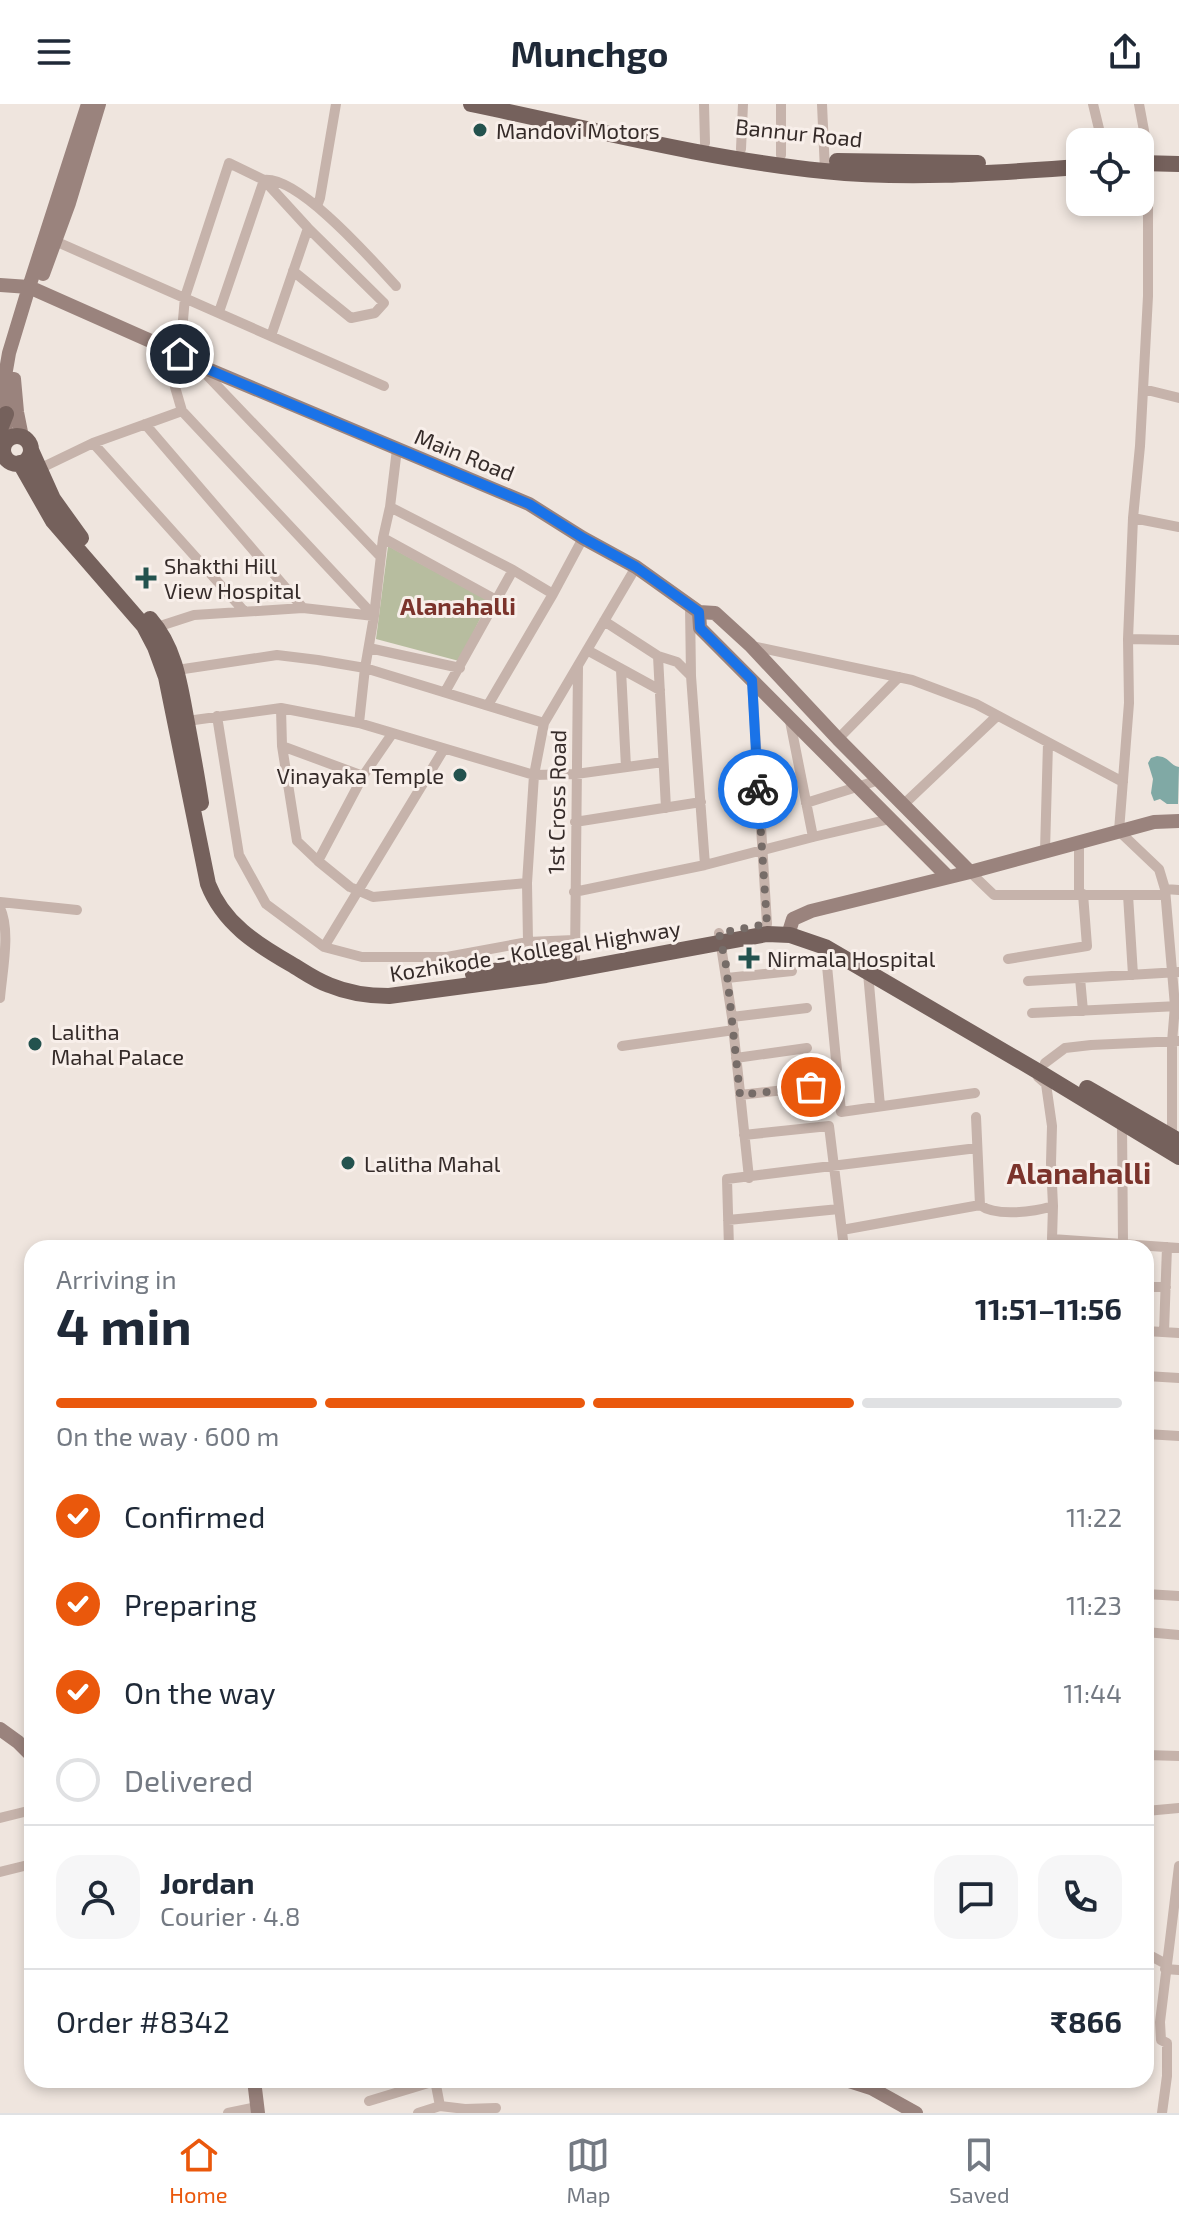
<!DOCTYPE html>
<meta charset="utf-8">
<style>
:root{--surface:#fff;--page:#f6f6f7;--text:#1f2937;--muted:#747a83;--line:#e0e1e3;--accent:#ea580c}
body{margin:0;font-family:"Exo 2",sans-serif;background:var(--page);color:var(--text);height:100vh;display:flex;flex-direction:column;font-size:30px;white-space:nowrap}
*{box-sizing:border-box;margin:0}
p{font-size:26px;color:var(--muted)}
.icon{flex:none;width:44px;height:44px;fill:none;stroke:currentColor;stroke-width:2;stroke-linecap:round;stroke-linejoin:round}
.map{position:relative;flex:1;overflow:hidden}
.panel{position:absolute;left:24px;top:1136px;width:1130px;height:848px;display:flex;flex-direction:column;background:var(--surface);border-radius:24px;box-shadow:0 4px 12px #0003}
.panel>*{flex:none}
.buttons{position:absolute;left:1066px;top:24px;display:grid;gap:16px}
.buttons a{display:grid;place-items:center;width:88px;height:88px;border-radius:16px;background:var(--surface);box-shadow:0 4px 12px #0003;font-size:40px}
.pin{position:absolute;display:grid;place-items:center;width:68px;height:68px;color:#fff;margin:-34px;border:4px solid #fff;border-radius:50%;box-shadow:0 2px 8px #0007}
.courier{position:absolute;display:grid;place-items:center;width:80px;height:80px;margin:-40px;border:6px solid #1a73e8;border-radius:50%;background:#fff;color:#222;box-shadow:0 2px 10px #0007}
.head em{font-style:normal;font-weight:700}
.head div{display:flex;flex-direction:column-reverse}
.head{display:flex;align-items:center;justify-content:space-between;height:136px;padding:0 32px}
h1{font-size:52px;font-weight:700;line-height:60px}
.bar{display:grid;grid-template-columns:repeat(4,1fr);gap:12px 8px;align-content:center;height:96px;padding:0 32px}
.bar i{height:10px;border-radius:6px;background:var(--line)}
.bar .on{background:var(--accent)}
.bar p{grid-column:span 4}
.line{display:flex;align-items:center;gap:20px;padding:0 32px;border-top:2px solid var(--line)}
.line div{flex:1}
.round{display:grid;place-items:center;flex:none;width:84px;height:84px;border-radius:24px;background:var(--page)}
ol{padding:0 32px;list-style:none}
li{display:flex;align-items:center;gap:24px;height:88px}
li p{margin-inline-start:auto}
li .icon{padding:8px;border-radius:50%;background:var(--accent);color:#fff;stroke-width:4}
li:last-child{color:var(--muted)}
li i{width:44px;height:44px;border:4px solid var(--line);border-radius:50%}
header{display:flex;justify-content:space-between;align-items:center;height:104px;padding:0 32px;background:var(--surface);font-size:36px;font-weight:700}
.tab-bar{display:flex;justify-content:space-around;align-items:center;height:112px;border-top:2px solid var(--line);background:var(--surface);font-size:22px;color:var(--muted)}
.tab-bar a{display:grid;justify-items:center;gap:4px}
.tab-bar .on{color:var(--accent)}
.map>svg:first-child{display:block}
.green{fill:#b7bd9f}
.water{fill:#80a9a5}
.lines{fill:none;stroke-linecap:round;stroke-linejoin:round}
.street{stroke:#c6b3ab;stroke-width:10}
.secondary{stroke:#9a837d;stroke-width:14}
.primary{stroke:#75615c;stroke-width:16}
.done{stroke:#766c68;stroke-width:8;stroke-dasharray:0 14.4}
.route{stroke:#1a73e8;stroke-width:10}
.poi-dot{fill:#23524e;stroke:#f8efea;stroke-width:3}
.labels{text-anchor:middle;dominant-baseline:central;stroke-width:6;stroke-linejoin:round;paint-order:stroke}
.poi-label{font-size:22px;fill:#352b29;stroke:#f8efea;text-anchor:start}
.street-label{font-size:22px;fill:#352b29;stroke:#f8efea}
.neighbourhood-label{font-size:24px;font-weight:bold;fill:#7b332b;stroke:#f8efea}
.district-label{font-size:30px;font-weight:bold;fill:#7b332b;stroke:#f8efea}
</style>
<header><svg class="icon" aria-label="menu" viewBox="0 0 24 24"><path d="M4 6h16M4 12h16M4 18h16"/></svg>Munchgo<svg class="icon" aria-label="share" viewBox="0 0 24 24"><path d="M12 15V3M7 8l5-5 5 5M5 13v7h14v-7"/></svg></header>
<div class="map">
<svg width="1179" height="2009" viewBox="0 0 1179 2009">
<rect width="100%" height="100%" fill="#efe5de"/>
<path class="green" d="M388 442 489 497 459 557 376 535Z"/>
<path class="water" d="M1157 652C1170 653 1169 661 1179 663L1178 700H1167L1160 695 1154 697 1151 689 1153 675 1148 659 1151 654Z"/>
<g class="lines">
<path class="street" d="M704 0 705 39
M822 0 825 67
M1093 0 1100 29V38
M1139 0 1148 48V192L1140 342 1133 414 1128 535 1129 599 1119 727 1159 765 1165 785 1175 902 1172 938V1033
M741 45 743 0
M781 51V0
M317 102 320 94 336 0
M55 137 384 282
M293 167 351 214 375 209 384 199 308 124 264 76 229 59 185 193 180 250 175 283 182 307 374 512
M219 208 264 76C299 72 372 156 396 182
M271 232 308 124
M202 266 380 452
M1143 285 1179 294
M145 320 303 504
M93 339 244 507
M39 365 93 339 182 307
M390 403 513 466 553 490
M1133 414 1179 423
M383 434 496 496
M690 502 691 572 705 761
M604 517 658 552 677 558 691 572
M157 523 194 511 303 504 374 512
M1128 535 1179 536
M752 542 912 576 976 600 1123 678
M369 544 460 564
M587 546 660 586
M658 552 666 704
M177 566 277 551 318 556 365 564 544 619
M621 566 626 663
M752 576 767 820
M445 588 513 466
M488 601 553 490 583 434
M281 604 282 642 297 737 318 757 350 783 373 793 527 779
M217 612 239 751 266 800 324 843 362 853H447L528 838 574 836
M187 617 281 604 359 619 534 671 576 670 663 658
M790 617 813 733
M359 619 365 564 374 512 383 434 390 403 397 345
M838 635 899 573
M282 642 363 672
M806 699 879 676
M903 701 997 612
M575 718 701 698
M1079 738V790
M1045 747 1048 639
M318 757 363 672 392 630
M970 768 994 791H1165
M1165 785 1179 786
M574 788 705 761 813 733 890 715
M1128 791 1133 871
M0 798 77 806
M0 804C11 827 2 868 0 894
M719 829 732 913 749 1074
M528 838 527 779 534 671 544 619 636 463
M825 841 841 1008 975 989
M324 843 444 645
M575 855 578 563
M1008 855 1087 842 1083 790
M868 869 880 1002
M727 874 792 867
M1080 874 1083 907
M1028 877 1179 868
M1032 909 1179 902
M732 913 807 904
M622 942 734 926
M736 954 807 944
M1045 959 1065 944 1091 941 1179 937
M1038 973 1046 980 1052 1022 1051 1059 1053 1102 1052 1135 1179 1144
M740 991 811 983
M976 1013 980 1101
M1122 1020 1123 1139
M744 1031 829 1022 844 1144
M728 1116 839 1105
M842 1126 980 1101C996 1113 1034 1108 1053 1102
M729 1144 727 1075 977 1044
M1146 1183H1166
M1146 1227 1179 1229
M1164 1228 1167 1143
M1146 1272 1179 1274
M1146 1330 1179 1332
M1146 1490 1179 1492
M1146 1528 1179 1531
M1146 1651 1179 1652
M1146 1707 1179 1704
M0 1714 32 1706
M0 1768 32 1760
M1146 1846 1151 1852 1166 1860
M1165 1865 1179 1866
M369 1997 435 1977
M440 2002 465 2005 496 2004
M228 2009 257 2003
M418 2009 440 2002 435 1976
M1162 2009 1167 1972V1939L1161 1936 1160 1918 1179 1762"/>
<path class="secondary" d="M43 170 69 99 99 0
M0 181 29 183 180 250 198 261 529 400 583 434 636 463 699 508 715 509 750 541 838 635 970 768
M14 275 17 308 22 333
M6 337 5 272 9 249 29 183 88 0
M699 508 700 524 948 773
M788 831 793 815 811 807 970 768 1154 718 1179 717
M0 1625 18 1638 32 1652
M254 1976 258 2009
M846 1976 871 1984 916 2009"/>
<path class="primary" d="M471 0C588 24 705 55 824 67 910 76 995 69 1080 63
M837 57 978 59
M1140 59 1179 60
M0 325 6 310
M3 346a14 14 0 1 1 28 0a14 14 0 1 1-28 0Z
M31 346 53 395 81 434
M20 359 53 417 144 522 155 543 166 573 208 780C223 819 256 840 291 860 303 867 315 876 329 881 348 889 368 892 389 892L546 871 767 830 790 831 825 843 1039 968 1179 1053
M150 515C176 545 180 582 187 619 192 646 197 672 201 699
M473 870 569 856
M1087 984 1179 1037"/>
</g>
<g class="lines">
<path class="done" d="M758 685 767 820 719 829 726 861 740 991 811 983"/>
<path class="route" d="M180 250 198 261 226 273 529 400 583 434 636 463 699 508 700 524 752 576 758 685"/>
</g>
<g class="poi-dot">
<circle cx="480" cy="26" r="8"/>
<path d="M142 462h8v8h8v8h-8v8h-8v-8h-8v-8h8z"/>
<circle cx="460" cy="671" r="8"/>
<path d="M745 842h8v8h8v8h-8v8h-8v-8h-8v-8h8z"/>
<circle cx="35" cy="940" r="8"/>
<circle cx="348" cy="1059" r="8"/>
</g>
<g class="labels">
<g class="poi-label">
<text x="496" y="26">Mandovi Motors</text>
<text x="164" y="461">Shakthi Hill<tspan x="164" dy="25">View Hospital</tspan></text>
<text x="444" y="671" text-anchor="end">Vinayaka Temple</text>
<text x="767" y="854">Nirmala Hospital</text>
<text x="51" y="927">Lalitha<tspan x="51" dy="25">Mahal Palace</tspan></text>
<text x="364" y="1059">Lalitha Mahal</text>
</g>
<g class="street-label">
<text transform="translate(799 28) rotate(6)">Bannur Road</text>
<text transform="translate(465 350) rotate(22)">Main Road</text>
<text transform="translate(556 698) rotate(-89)">1st Cross Road</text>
<text transform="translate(535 846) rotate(-9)">Kozhikode - Kollegal Highway</text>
</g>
<g class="neighbourhood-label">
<text x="458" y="501">Alanahalli</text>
</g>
<g class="district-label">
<text x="1079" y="1068">Alanahalli</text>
</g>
</g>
</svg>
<div class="buttons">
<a><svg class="icon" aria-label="locate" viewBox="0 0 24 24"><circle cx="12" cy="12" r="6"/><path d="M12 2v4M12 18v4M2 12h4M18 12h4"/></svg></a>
</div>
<div class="pin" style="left:811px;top:983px;background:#ea580c"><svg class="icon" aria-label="bag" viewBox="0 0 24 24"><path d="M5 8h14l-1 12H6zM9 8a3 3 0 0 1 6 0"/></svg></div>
<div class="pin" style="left:180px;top:250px;background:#1f2937"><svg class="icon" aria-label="home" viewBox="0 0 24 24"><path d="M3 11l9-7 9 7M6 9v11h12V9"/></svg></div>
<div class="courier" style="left:758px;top:685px"><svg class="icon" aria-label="bike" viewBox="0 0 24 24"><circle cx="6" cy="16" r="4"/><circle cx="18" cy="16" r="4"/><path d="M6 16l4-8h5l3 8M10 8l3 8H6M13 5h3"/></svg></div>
<section class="panel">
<div class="head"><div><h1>4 min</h1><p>Arriving in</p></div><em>11:51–11:56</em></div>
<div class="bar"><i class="on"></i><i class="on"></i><i class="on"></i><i></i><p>On the way · 600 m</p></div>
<ol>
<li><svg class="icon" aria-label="check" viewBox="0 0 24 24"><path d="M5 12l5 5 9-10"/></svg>Confirmed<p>11:22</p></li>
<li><svg class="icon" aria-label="check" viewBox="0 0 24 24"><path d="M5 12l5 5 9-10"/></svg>Preparing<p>11:23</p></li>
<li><svg class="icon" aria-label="check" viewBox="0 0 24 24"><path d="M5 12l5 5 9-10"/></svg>On the way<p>11:44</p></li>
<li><i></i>Delivered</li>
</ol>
<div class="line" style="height:144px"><a class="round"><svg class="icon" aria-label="person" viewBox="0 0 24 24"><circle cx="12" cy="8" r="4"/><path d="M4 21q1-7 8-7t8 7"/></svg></a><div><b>Jordan</b><p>Courier · 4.8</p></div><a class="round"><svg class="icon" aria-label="chat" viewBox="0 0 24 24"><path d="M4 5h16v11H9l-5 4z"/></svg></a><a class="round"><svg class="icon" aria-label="phone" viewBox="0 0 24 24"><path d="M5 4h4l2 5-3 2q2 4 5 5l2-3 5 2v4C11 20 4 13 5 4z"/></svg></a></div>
<div class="line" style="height:104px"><div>Order #8342</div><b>₹866</b></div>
</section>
</div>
<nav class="tab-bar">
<a class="on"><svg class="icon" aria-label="home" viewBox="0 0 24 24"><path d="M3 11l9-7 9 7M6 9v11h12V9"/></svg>Home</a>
<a><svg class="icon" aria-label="map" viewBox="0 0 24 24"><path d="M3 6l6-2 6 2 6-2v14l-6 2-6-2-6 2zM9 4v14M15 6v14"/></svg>Map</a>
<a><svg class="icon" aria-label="saved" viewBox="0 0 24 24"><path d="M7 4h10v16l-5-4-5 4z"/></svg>Saved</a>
</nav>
